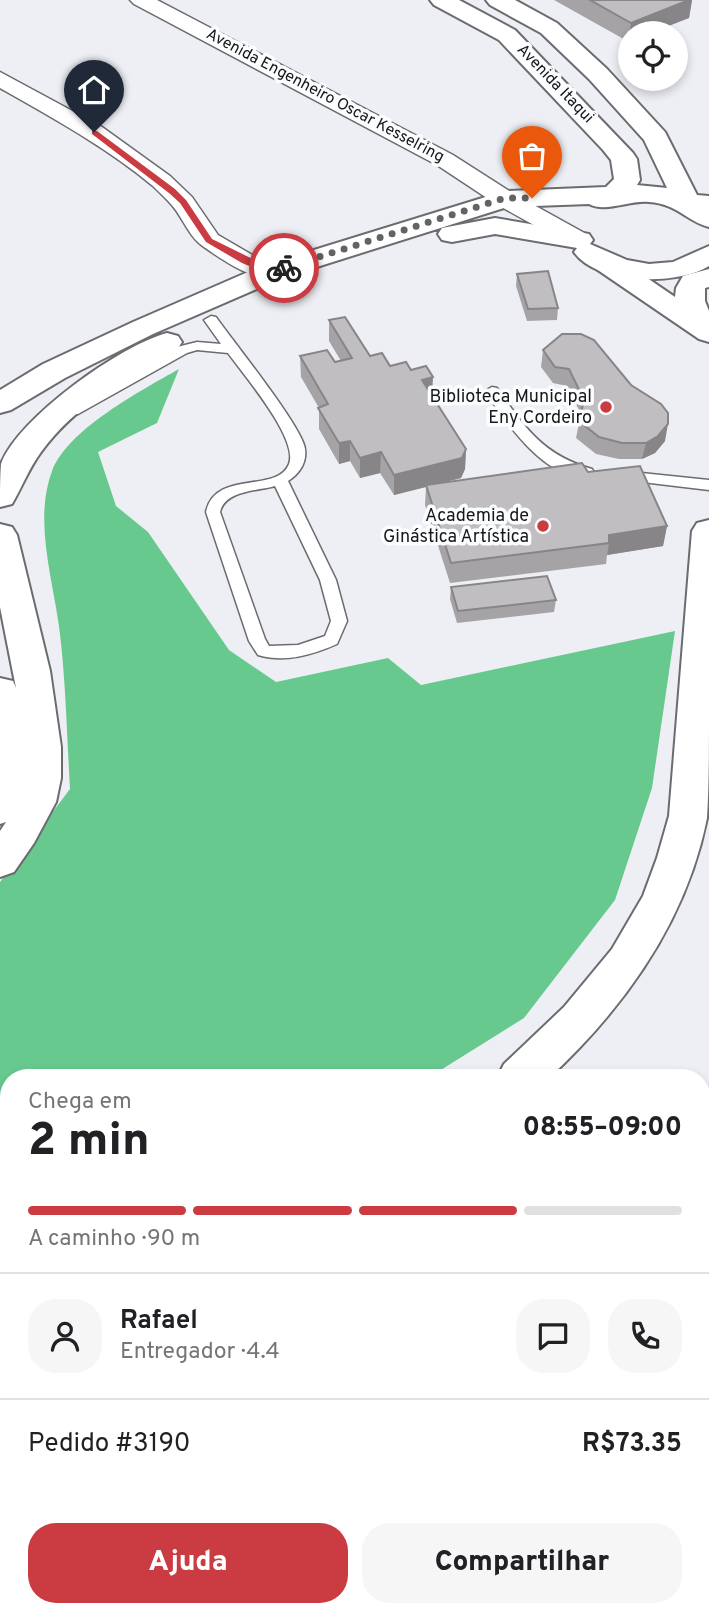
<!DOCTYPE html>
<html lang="pt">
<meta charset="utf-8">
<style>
:root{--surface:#fff;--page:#f6f6f6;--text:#202124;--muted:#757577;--line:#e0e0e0;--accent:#cb3b42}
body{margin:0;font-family:Overpass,sans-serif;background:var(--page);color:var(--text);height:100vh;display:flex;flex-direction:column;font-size:26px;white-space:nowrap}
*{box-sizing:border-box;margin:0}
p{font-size:23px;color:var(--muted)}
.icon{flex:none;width:38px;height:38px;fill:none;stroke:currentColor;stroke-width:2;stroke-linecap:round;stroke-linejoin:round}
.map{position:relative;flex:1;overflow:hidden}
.panel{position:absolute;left:0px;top:1069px;width:710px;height:548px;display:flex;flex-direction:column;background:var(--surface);border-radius:28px 28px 0 0;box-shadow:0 4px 10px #0003}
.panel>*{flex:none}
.tools{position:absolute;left:618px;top:21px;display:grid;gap:14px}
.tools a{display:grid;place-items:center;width:70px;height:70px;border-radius:50%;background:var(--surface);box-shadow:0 4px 10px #0003;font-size:35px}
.pin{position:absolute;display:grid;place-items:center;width:60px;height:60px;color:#fff;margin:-72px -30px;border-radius:50% 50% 50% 0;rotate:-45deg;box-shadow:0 0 7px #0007}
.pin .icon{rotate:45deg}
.courier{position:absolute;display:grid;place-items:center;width:70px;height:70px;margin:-35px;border:5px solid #cb3b42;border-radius:50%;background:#fff;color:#222;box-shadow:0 2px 9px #0007}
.headline em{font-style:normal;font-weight:800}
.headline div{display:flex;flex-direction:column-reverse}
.headline{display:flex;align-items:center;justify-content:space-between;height:119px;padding:0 28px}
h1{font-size:46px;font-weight:800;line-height:52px}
.bar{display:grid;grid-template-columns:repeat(4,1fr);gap:10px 7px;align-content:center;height:84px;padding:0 28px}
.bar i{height:9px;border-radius:5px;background:var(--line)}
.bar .selected{background:var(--accent)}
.bar p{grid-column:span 4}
.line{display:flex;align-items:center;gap:18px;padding:0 28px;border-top:2px solid var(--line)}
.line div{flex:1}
.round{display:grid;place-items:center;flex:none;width:74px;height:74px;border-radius:28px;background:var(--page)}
.cta{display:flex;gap:14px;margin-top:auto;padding:14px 28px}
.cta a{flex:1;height:80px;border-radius:28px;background:var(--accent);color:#fff;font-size:28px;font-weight:800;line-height:80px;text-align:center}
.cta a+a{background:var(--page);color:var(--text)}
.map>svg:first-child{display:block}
.forest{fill:#68c98f}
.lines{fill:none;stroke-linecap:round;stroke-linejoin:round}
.lane-casing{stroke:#6a6c6f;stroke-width:3}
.street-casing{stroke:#6a6c6f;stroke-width:3}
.secondary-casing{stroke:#6a6c6f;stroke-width:4}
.primary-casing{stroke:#6a6c6f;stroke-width:4}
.lane{fill:#fff;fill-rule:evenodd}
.street{fill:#fff;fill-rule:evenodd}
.secondary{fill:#fff;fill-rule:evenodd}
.primary{fill:#fff;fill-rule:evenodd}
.wall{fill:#a6a3a6}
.shaded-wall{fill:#878587}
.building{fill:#c1bec1;stroke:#878587;stroke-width:2}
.route{fill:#cb3b42}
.done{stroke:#626365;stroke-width:7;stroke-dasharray:0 12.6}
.poi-dot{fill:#cb3b42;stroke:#fcfdff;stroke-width:2.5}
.labels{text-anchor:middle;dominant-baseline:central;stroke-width:7;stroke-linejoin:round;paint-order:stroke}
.far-street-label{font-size:16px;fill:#161718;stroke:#fcfdff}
.poi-label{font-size:18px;fill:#161718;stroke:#fcfdff;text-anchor:end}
</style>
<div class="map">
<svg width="709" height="1616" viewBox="0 0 709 1616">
<rect width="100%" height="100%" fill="#eeeff4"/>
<path class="forest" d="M179 369 157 423 98 452 116 506 148 532 229 650 276 682 388 658 421 685 675 631 652 788 615 900 524 1018 428 1078H9V1249L0 1256V882L70 789C67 738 66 686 60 634 54 582 33 522 52 471 68 429 142 390 179 369Z"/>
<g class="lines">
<defs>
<path id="lane" d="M211 316 216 317C232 340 303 428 305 449 307 463 299 474 288 481L336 580 347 621 337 644C312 655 285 663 258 655L249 641 206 512C215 469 277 494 289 464 299 439 243 374 228 353L197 350 187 353 78 414H68L66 411 177 347 197 342 221 344 204 320ZM275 486 320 580 331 621 325 636 298 645 269 646 265 639 220 512C225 490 258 491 275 486Z
M492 387 497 388C525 428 543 455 592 469L594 472 592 475C549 487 505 421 485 391Z
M622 471 709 480V490L617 479 615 476 617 473Z
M304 1608H328L327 1616H303Z
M602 1608H626V1616H602Z"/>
<path id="street" d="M130 0H157L453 155 514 194 588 235 592 240 588 245 579 248 570 245 496 204 437 165 134 4Z
M0 72 102 127 170 176 192 197 218 235 254 256 281 267 285 272 281 277C257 284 224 261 204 247 191 239 184 221 175 209 169 201 160 193 153 186 106 147 53 118 0 88Z"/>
<path id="secondary" d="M430 0H459L515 30 633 153 637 159 640 180 637 185 667 188 644 140 589 79 541 33 490 5 486 0H515L557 23 607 69 665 132 697 195 709 196V227C686 221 678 204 649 202 630 200 605 213 589 204L507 207 282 278 153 334 65 378 11 410 0 413V390L43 364 133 322 262 266 505 191 606 187 614 179 611 160 603 150 499 40 434 5Z
M495 218 589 234 593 240 590 244 627 260 649 264 673 262 709 246V266C677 286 597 285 574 252L577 248 495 234 452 242 442 240 438 234 442 228Z
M167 333 178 336 182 342 178 348C128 376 75 405 41 452 29 468 22 487 12 504L0 507C0 495 0 475 1 464 18 418 121 345 167 333Z
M709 520C709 585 709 651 709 717 709 750 709 786 707 818 686 922 625 1007 549 1078H497L504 1064 564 1007 612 949 643 896 657 858 669 816 692 531 697 523Z
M0 524 12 527 17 535 50 671 61 747V778L56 802 34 843 14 872 0 877V831L6 822 0 824V678L13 681 16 688 0 607Z
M9 1300V1350L0 1354V1304Z"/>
<path id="primary" d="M602 252 612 254 675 297 676 288 683 276 709 269V287L705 288V301L709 311V342L699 339 592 266 588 260 592 254Z"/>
</defs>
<use href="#lane" class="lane-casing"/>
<use href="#street" class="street-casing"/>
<use href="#secondary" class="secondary-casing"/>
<use href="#primary" class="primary-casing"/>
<use href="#lane" class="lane"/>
<use href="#street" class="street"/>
<use href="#secondary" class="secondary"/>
<use href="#primary" class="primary"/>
</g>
<path class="wall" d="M554 0H692L689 18 630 33V42H629Z
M517 274 558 308 557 320 527 321 516 286Z
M329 320 370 356 390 366 432 397 466 449 465 469 461 478 445 482 588 472 667 526 663 546 607 555 606 564 450 583 425 505 426 487 394 495 380 473 360 478 350 461 339 464 319 429V408L301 377 300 356 335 362 341 361 329 341Z
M543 350 665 441 655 453 642 459H619L596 454 576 438 581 414 567 386 553 383 541 367Z
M451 587 556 600 554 612 457 623 450 599Z"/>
<path class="shaded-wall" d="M689 0H692L689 18 651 33H630V42H629L631 23Z
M433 377 432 397 422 380Z
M668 424 665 441 655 453 642 459 646 443Z
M350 441V461L339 464V443Z
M466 449 465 469 461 478 394 495V475Z
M381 452 380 473 360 478V458Z
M667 526 663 546 607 555 609 543V535Z"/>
<path class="building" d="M590 0H689L631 23Z
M548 271 558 308 528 309 517 274Z
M345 317 370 356 382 353 390 366 406 362 411 370 426 366 433 377 422 380 466 449 462 458 394 475 381 452 360 458 350 441 339 443 318 408 328 404 300 356 327 350 335 362 352 358 329 320Z
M562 334H581L594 340 631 385 661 404 668 413V424L658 436 646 443H622L599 437 579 421 584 400 569 369 555 367 543 350Z
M582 463 588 472 640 466 667 526 609 535V543L451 563 426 485Z
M547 576 556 600 458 611 451 587Z"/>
<path class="route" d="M92 131H97L175 189 186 200 212 239 273 269 287 266V270L269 274 242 263 206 242 180 203 169 193 92 134Z"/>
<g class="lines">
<path class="done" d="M284 268 505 198H532"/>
</g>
<g class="poi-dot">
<circle cx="606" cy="407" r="7"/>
<circle cx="543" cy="526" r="7"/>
</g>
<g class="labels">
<g class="far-street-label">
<text transform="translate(555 84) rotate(46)">Avenida Itaqui</text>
<text transform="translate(325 96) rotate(28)">Avenida Engenheiro Oscar Kesselring</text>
</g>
<g class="poi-label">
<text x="592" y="397">Biblioteca Municipal<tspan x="592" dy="21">Eny Cordeiro</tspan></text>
<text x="529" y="516">Academia de<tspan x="529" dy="21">Ginástica Artística</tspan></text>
</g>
</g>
</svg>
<div class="tools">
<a><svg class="icon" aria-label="locate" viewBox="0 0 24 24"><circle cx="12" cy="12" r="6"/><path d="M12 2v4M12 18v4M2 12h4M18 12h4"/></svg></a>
</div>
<div class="pin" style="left:532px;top:198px;background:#ea580c"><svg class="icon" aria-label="bag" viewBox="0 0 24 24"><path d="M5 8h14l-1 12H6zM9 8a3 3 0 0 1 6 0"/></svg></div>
<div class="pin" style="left:94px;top:132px;background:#1f2937"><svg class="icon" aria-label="home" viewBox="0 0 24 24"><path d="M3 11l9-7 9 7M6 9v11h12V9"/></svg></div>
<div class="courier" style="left:284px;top:268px"><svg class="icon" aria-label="bike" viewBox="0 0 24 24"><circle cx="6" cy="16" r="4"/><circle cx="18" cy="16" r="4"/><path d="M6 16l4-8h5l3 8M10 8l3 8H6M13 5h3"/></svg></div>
<section class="panel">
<div class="headline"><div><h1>2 min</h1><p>Chega em</p></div><em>08:55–09:00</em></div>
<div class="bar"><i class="selected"></i><i class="selected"></i><i class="selected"></i><i></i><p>A caminho · 90 m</p></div>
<div class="line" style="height:126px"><a class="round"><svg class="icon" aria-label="person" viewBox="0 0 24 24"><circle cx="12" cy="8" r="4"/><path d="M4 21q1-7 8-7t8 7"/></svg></a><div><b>Rafael</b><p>Entregador · 4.4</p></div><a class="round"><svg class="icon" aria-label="chat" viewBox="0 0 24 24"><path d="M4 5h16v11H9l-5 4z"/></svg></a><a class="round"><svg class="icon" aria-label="phone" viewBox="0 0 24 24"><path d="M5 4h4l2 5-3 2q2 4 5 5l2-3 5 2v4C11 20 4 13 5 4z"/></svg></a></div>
<div class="line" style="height:91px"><div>Pedido #3190</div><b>R$73.35</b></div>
<div class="cta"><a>Ajuda</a><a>Compartilhar</a></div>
</section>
</div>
